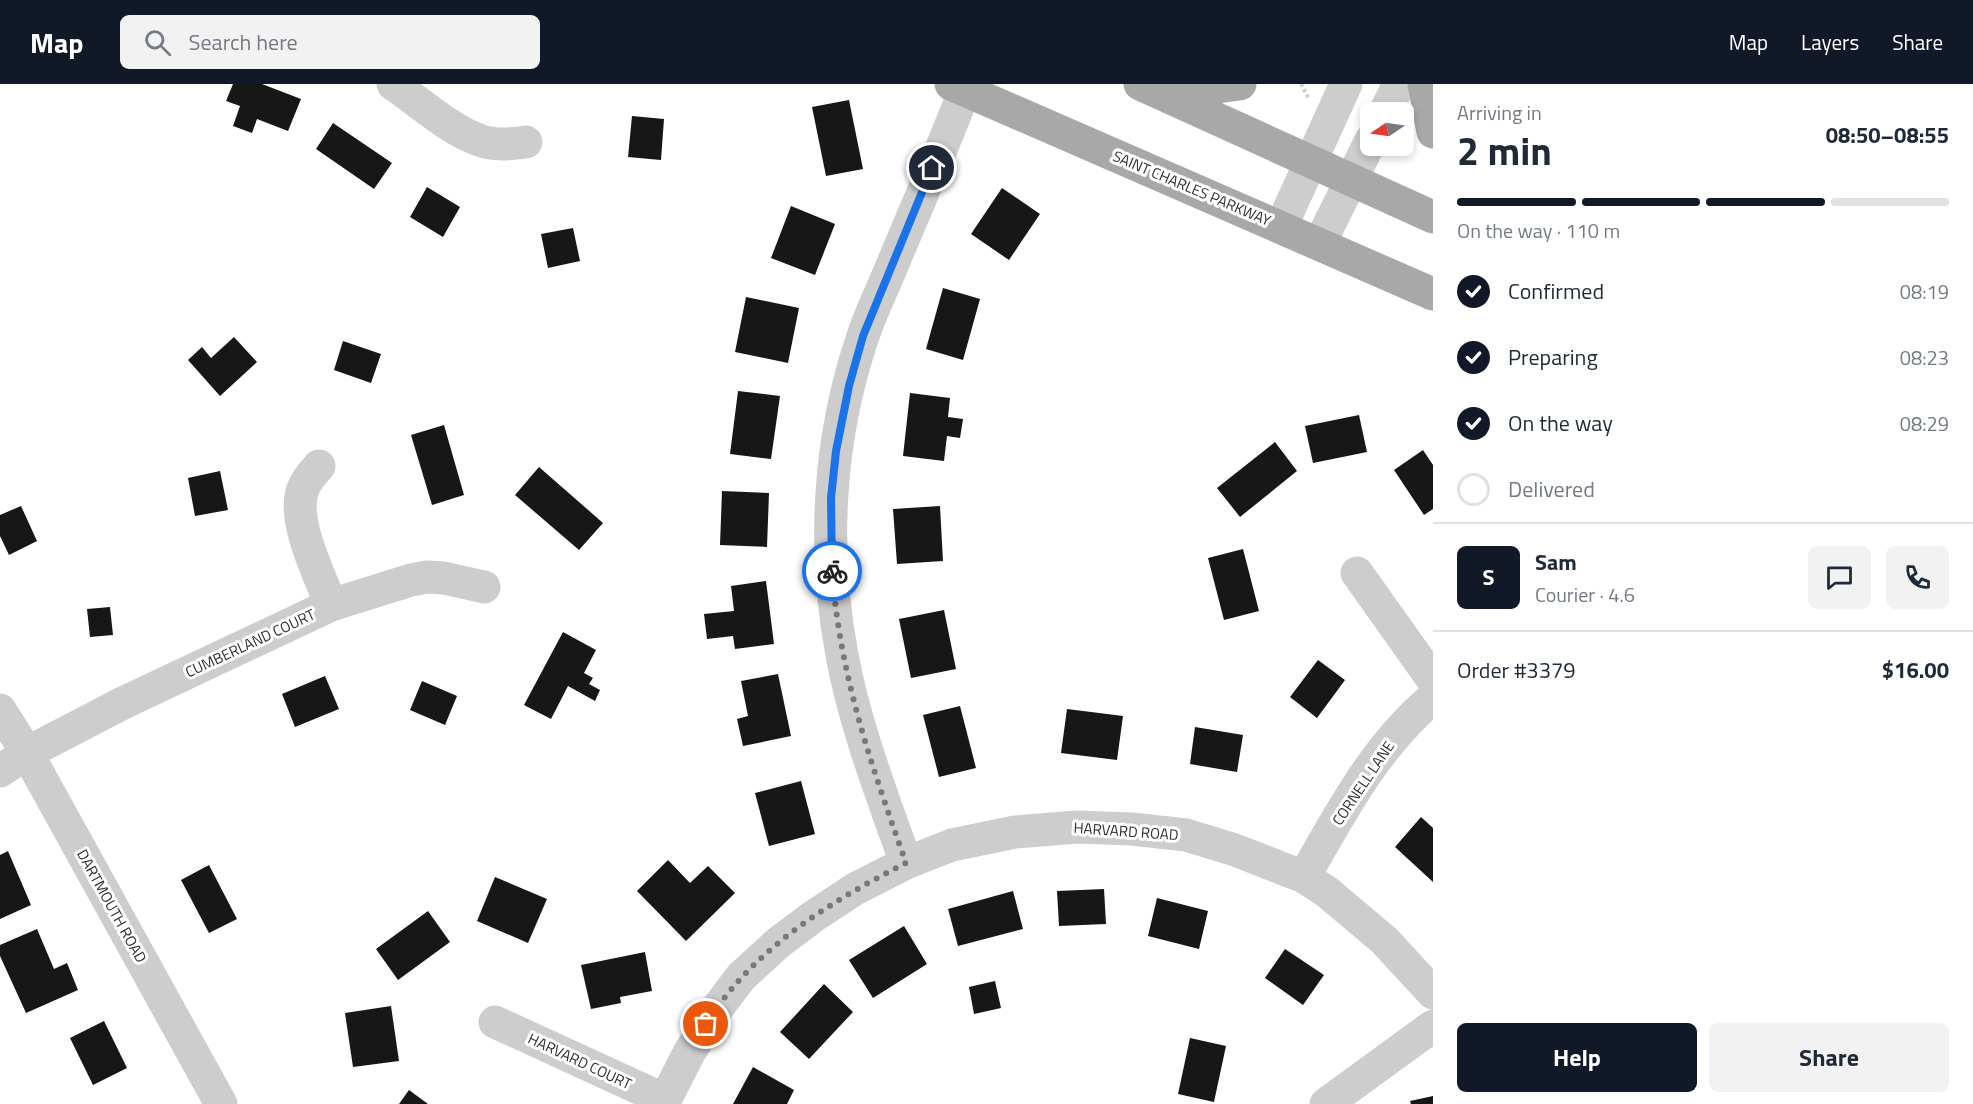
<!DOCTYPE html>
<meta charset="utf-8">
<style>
:root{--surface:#fff;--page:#f2f2f3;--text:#1f2937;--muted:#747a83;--line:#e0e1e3;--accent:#111827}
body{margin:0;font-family:"Titillium Web",sans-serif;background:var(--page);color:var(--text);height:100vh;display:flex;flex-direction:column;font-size:22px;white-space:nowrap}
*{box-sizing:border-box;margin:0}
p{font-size:20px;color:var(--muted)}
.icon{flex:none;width:33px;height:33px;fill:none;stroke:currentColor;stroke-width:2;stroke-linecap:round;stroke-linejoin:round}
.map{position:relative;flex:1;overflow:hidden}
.panel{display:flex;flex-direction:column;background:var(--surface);width:540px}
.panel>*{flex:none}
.needle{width:39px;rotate:257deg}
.buttons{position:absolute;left:1360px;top:18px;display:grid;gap:12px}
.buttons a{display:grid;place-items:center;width:54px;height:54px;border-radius:9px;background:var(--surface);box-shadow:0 3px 9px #0003;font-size:30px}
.pin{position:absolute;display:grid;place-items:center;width:51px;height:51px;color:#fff;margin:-26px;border:3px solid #fff;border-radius:50%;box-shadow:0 2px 6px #0007}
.courier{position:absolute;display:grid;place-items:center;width:60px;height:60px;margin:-30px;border:4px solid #1a73e8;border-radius:50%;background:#fff;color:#222;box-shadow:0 2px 8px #0007}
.headline em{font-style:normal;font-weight:700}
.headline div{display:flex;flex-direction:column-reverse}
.headline{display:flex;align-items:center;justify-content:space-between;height:102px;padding:0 24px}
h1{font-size:39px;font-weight:700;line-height:45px}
.bar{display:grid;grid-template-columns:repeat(4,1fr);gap:9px 6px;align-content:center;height:72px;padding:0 24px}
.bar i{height:8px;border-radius:4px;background:var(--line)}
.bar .selected{background:var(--accent)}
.bar p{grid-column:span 4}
.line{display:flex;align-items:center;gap:15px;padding:0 24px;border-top:2px solid var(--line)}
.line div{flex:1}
.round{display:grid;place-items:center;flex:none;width:63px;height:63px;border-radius:9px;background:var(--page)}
ol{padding:0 24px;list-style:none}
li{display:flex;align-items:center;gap:18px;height:66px}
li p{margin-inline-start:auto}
li .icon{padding:6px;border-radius:50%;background:var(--accent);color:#fff;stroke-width:4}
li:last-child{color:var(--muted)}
li i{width:33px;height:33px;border:3px solid var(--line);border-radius:50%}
.action{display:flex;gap:12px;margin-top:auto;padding:12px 24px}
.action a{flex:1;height:69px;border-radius:9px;background:var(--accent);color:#fff;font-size:24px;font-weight:700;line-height:69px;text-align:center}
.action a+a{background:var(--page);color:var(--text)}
header{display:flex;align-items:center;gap:36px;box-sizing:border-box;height:84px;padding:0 30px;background:var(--accent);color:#fff}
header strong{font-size:28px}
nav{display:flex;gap:33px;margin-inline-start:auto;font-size:21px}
.search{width:420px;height:54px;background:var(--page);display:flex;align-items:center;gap:15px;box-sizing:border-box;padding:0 21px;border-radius:9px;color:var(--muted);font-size:22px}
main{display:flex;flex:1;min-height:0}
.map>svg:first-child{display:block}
.building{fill:#171717}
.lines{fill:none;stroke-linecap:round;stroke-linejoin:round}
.path{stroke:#cdcdcd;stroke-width:4;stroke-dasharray:3 3;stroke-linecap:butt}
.minor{stroke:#cdcdcd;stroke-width:33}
.major{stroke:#a8a8a8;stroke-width:33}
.done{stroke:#787878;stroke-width:6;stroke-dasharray:0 10.8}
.route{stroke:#1a73e8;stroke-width:8}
.labels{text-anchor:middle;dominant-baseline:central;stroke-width:6;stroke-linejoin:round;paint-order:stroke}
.street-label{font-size:15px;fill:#303030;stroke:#fff}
</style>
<header>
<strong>Map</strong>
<div class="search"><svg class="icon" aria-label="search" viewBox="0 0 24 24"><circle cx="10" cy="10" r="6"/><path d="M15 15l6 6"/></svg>Search here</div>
<nav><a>Map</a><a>Layers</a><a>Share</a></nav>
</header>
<main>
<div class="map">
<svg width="1433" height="1020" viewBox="0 0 1433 1020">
<rect width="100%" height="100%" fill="#fff"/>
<path class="building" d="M233 0H262L301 15 288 47 257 35 252 49 233 42 240 22 226 17Z
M849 16 863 85 826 92 812 23Z
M632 32 664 35 661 76 628 73Z
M333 39 392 79 374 105 316 65Z
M427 103 460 123 443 153 410 133Z
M1002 104 1040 130 1009 176 971 150Z
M791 122 835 140 815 191 771 174Z
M573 144 580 177 548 184 541 150Z
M943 204 980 215 963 276 926 265Z
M746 213 799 224 788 279 735 268Z
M234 253 257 278 220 312 188 276 202 263 211 274Z
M343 257 381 270 371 299 334 286Z
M738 307 780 312 771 375 730 370Z
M910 309 950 314 948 333 963 335 960 354 947 352 944 377 903 372Z
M1359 331 1367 368 1313 379 1305 342Z
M444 341 464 411 432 421 411 351Z
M1275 358 1297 387 1240 433 1217 404Z
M1423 366 1433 381V425L1424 431 1394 386Z
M539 383 603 439 579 466 515 411Z
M220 387 228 426 195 432 188 394Z
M722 407 769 409 767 463 720 461Z
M21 422 37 457 9 471 0 452V431Z
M940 422 943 477 897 480 893 425Z
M1243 465 1259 527 1224 536 1208 474Z
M766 497 774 560 735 565 733 552 707 555 704 530 734 527 731 502Z
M110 523 113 551 90 553 87 525Z
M944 526 956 585 911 594 899 535Z
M563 548 596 566 584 589 593 594 589 600 600 606 595 617 568 602 551 635 524 621Z
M1318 576 1345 596 1317 634 1290 613Z
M778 590 791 652 743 662 737 635 748 632 741 597Z
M325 592 339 625 295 643 282 610Z
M422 597 457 612 445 641 410 626Z
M960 622 976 684 939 693 923 631Z
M1067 625 1123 632 1117 676 1061 669Z
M1195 643 1243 651 1237 688 1190 680Z
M801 697 815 750 769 762 755 709Z
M1421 733 1433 744V798L1395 763Z
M8 767 31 821 0 835V771Z
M668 776 690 799 708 782 735 809 686 857 637 807Z
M209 781 237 835 209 849 181 796Z
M495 793 547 815 528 859 477 837Z
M1104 805 1106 840 1059 842 1057 807Z
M1013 807 1023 845 958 862 948 825Z
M1157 814 1208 827 1199 865 1148 852Z
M428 827 450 858 398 896 376 865Z
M904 842 927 880 873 914 849 876Z
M37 845 54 885 67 879 78 906 26 929 0 872V861Z
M1285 865 1324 891 1303 921 1265 894Z
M645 868 652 907 620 913 621 919 591 925 581 881Z
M995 897 1001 924 974 930 969 903Z
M824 900 853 928 809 975 780 948Z
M391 922 399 977 353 983 345 929Z
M104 937 127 984 93 1001 70 954Z
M1190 954 1226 962 1214 1018 1178 1010Z
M753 983 794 1006 787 1020H733Z
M409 1006 428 1020H399Z
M1433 1012V1020H1411L1410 1017Z"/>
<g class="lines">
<path class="path" d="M1301 0 1309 15"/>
<path class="minor" d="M393 0C419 18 450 46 479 56 494 62 511 60 526 58
M1385 28 1399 0
M1281 143 1346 0
M1320 159 1371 56
M319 382C313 389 306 396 303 405 291 435 320 492 331 521
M1357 489 1433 596
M0 626 27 669 221 1020
M0 687 27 669 123 619 331 521 411 496 427 493 444 494 484 503
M906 779C882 711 855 642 842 571 822 465 828 355 863 252 870 231 880 210 889 189 915 126 943 64 967 0
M1304 793C1340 730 1376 661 1433 614
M495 938 665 1016
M663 1020 689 969 716 926 741 893 778 859 814 832 855 805 906 779 952 761 1015 748 1077 743 1132 745 1186 751 1235 766 1304 793 1327 808 1384 856 1433 909
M1326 1020 1433 942"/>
<path class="major" d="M951 0 1433 210
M1140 0 1433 133
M1424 0 1433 48
M1164 10 1240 0"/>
</g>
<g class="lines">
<path class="done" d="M706 940C753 865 829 818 906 779 871 680 840 593 832 487"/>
<path class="route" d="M832 487 831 414 836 367 849 302 863 252 932 84"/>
</g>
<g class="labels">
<g class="street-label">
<text transform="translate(1192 104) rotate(23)">SAINT CHARLES PARKWAY</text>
<text transform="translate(250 559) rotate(-25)">CUMBERLAND COURT</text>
<text transform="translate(1363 699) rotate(-56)">CORNELL LANE</text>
<text transform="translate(1126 747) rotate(4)">HARVARD ROAD</text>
<text transform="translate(112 822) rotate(61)">DARTMOUTH ROAD</text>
<text transform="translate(580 977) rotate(25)">HARVARD COURT</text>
</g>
</g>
</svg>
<div class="buttons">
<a><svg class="needle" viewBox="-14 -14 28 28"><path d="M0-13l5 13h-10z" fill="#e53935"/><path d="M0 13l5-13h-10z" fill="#747a83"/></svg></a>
</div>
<div class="pin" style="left:706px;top:940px;background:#ea580c"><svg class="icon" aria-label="bag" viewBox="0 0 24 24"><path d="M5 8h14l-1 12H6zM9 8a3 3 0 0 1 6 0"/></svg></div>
<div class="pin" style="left:932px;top:84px;background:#1f2937"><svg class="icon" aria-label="home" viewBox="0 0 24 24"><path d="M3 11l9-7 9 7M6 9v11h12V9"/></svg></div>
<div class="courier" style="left:832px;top:487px"><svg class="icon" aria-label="bike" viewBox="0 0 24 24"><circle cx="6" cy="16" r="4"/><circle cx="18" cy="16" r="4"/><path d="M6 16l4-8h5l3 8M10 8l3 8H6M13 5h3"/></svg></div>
</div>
<section class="panel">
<div class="headline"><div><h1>2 min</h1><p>Arriving in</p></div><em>08:50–08:55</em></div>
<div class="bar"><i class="selected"></i><i class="selected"></i><i class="selected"></i><i></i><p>On the way · 110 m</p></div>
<ol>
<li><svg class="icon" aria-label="check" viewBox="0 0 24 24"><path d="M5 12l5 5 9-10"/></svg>Confirmed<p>08:19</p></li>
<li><svg class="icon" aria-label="check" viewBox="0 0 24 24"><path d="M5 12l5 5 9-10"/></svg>Preparing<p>08:23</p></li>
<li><svg class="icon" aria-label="check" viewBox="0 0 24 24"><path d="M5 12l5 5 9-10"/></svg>On the way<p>08:29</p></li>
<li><i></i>Delivered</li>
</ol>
<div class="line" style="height:108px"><b class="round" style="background:var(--accent);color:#fff">S</b><div><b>Sam</b><p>Courier · 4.6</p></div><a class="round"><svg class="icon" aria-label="chat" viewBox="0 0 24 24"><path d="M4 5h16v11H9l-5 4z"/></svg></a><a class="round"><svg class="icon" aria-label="phone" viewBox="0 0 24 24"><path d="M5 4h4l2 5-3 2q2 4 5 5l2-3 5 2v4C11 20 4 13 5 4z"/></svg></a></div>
<div class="line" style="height:78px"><div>Order #3379</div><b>$16.00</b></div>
<div class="action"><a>Help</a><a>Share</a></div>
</section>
</main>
